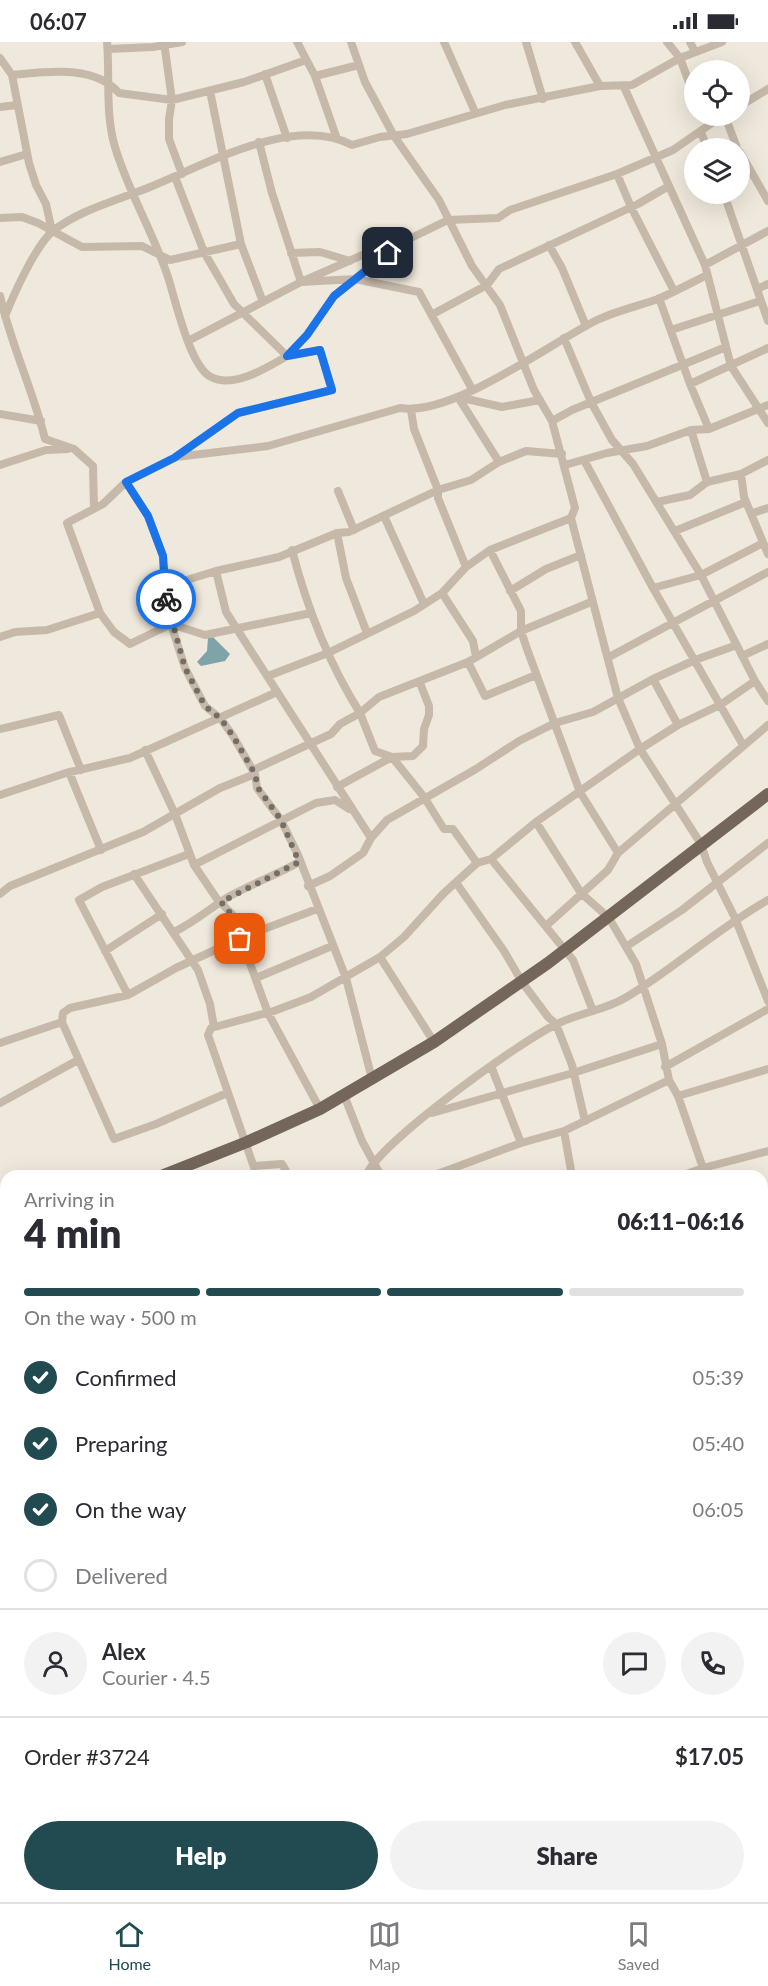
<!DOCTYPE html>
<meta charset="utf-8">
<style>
:root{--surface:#fff;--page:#f2f2f3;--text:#2b2b33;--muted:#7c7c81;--line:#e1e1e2;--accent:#224a51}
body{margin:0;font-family:Lato,sans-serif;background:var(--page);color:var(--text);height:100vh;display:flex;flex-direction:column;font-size:22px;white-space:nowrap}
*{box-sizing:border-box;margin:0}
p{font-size:20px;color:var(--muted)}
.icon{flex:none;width:33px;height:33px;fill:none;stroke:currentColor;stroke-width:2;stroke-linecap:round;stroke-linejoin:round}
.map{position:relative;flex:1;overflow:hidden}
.sheet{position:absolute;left:0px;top:1128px;width:768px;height:732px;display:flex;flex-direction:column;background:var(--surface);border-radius:18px 18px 0 0;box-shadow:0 6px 24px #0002}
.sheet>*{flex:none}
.controls{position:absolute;left:684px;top:18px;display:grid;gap:12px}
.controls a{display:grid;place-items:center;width:66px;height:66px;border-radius:50%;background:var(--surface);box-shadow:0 6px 24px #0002;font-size:30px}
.pin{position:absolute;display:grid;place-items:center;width:51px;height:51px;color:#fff;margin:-26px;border-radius:12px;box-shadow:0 3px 9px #0006}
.courier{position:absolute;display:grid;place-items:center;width:60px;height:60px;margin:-30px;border:4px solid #1a73e8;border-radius:50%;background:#fff;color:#222;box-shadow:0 2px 8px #0007}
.summary em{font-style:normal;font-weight:800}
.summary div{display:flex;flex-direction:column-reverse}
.summary{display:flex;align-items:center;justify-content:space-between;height:102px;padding:0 24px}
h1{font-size:39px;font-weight:800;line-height:45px}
.bar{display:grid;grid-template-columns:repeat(4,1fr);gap:9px 6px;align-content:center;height:72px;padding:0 24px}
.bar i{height:8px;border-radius:4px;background:var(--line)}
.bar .current{background:var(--accent)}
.bar p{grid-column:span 4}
.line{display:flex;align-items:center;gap:15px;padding:0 24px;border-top:2px solid var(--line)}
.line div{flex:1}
.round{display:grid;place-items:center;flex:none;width:63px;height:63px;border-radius:32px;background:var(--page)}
ol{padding:0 24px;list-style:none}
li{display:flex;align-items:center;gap:18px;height:66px}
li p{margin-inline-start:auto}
li .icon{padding:6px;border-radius:50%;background:var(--accent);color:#fff;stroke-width:4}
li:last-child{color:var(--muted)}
li i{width:33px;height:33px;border:3px solid var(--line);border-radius:50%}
.primary-button{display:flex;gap:12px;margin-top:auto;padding:12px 24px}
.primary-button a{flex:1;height:69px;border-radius:36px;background:var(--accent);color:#fff;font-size:24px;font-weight:800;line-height:69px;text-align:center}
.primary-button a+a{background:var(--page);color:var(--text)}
.status{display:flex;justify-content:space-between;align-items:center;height:42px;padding:0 30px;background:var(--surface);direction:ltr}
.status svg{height:16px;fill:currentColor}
.tabs{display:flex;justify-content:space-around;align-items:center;height:84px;border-top:2px solid var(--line);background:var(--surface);font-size:16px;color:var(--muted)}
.tabs a{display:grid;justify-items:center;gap:3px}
.tabs .current{color:var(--accent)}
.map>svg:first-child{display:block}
.water{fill:#7ea3a9}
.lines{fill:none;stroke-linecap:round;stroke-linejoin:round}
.street{stroke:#c6b9a9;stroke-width:8}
.secondary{stroke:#99897b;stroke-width:10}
.primary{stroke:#74665b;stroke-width:12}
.done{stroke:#756e67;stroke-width:6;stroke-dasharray:0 10.8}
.route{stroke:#1a73e8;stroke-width:8}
</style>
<div class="status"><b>06:07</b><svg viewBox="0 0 49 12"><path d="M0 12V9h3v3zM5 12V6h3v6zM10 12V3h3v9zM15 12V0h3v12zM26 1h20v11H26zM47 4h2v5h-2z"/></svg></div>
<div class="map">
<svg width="768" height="1860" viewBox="0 0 768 1860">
<rect width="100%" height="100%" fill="#efe8dc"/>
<path class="water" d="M213 595 230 612 225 619 201 624 197 620 207 609 208 596Z"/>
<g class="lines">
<path class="street" d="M107 0C110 34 105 72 115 105 128 149 152 188 167 232 175 255 189 324 211 335 234 347 268 325 287 314L234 262 204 210 175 135
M164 0 172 58 169 77V97L182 132
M297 0 315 34 336 94
M351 0 365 40 394 94 439 158 472 224 500 263 534 348 552 379 575 466 571 476 618 656 640 707 701 802 707 820 735 876 768 959
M444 0 475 70
M526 0 543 57
M575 0 600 44
M667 0 680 16 694 54
M690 0 695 10
M108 7 153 5 182 0
M0 16 12 33C46 30 94 22 119 51L172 58 244 40 306 18
M265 32 287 96
M12 33 29 121 36 143 46 162 52 189
M315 34 359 23
M210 49 241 202 263 260
M740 64 768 47
M0 65 17 63
M725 74 737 106
M701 90 707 106
M259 100 272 151 301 240 355 237 419 250 472 347
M740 110 768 159
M0 120 27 112
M617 132 631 165 674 249
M669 144 705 223 731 324 768 381
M724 152 768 279
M0 176 22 175 38 181 82 205 142 204 170 218 241 202
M549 203 562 226 586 284
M291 211 320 210 350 219
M705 223 768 189
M757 247 768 242
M0 254C11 303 33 348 45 397L74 407 93 424 94 466
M659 256 690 342 709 387
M433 272 487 243 499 227 638 162 669 144 624 45
M5 274C14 252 36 202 54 188 82 167 118 158 150 145 205 123 293 72 352 103L380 95 407 92 505 63 600 44 632 43 680 16 722 0
M671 288 760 259
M564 296 591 360 612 398 633 422 701 533 755 639 768 659
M188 299 301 240 392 200 413 195 448 178 498 176 510 168 617 132 673 108 722 74
M690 342 768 306
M458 355 502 365 540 358
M458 355 499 420
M411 368 414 387 438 448V456L466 525
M0 372 41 379
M552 379 572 368 726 305
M691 388 707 440
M176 415 268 404 400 366C452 375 549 302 597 278 616 269 638 264 658 257 674 250 691 241 707 233
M584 418 653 546 743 703
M0 423 46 408 68 407
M565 423 607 411 647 404 691 388 709 387 768 363
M741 432 744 455 768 512
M126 440 148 474 163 514 164 545 170 579 185 626 205 664 221 677 233 694 255 732 257 746 281 778 298 813 346 936 372 1037
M338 449 354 488
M657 460 690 453 707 440 741 432 768 418
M753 471 768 466
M384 474 424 562
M675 489 746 460
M337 491 346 536 367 591
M490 508 521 569V589L527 607 580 750 618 811
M216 529 226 570 371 796
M164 545 216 529 279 515 337 491 349 490 438 448 471 438 499 420 526 409 562 412
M653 546 701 533 763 501
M510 549 546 527 581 513
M442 551 473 599 476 615
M100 571 67 481 103 462 126 440 174 416 238 371 332 348 320 308 287 314 307 293 334 254 404 197
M0 595 15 590 47 588 100 571 114 590 130 602 171 582 205 593 311 571
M742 614 768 602
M609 615 768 530
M468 620 485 654 536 633
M268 634 328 611 414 569 442 551 466 525 490 508 571 476
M653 637 678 683
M0 687 59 673 81 728
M145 708 175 772 194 823 217 857 232 872 268 971 320 1067
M253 728 331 692 340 682 360 671C328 620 307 566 292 508
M69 730 101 808
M337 745 392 715 413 714 423 704 424 687 429 673V664L420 641
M0 753 66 731 130 716 277 650
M536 780 581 851 609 876 636 922 662 1002 669 1038 678 1054 703 1126 681 1134
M491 817 573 918 593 969
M477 821 453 787H444L424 755 392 715 375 709 360 671 379 655 468 620 521 589 591 560
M194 823 316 761 335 758 349 767
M134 832 198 928 210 962 214 985
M457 842 504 909 522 940 548 975 556 982 572 1023 585 1079
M308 844 330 834 363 811 371 796 387 778 476 727 519 699 555 681 593 670 653 637 695 618 737 603
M0 852 10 844 143 790 220 746 255 732
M547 883 608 828 618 811 768 683
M174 890C196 879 210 866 230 854 253 841 277 833 299 820
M627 904 682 868 768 801
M105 909 162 872
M380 915 434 1000
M256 936 332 904
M128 953 79 858 102 845 189 812
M62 980 114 1097 156 1082 227 1051
M0 1001 62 980 63 971 70 966 128 953 176 926 243 895 317 867
M491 1024 521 1101
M665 1025 768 967
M344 1053 362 1099 381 1134
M678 1054 768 1027
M0 1061 78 1018
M432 1071 573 1031 662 1002
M564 1089 572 1134
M254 1124 282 1122 289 1134
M257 1134 208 993 211 986 274 969 311 955 380 915 404 895 443 852 477 821 491 817 536 780 640 707 678 683 720 663 755 639
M366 1134C377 1102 522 998 557 982 579 971 605 968 625 956 675 926 718 886 768 858
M432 1134 521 1101 564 1089 669 1038
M705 1134 703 1126 768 1109
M762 1335H768
M762 1430 768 1429
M762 1496 768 1494
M0 1502 6 1496
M548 1854 549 1860
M598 1854 600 1860
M663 1860 664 1854"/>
<path class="secondary" d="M762 1699 768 1562
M752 1854V1860"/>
<path class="primary" d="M161 1134 247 1100 320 1067 434 1000 548 921 768 752
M0 1204 6 1202"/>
</g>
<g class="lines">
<path class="done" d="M166 557 185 626 205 664 221 677 233 694 255 732 258 746 281 778 299 820 221 860C231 871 239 882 240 897"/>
<path class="route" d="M166 557 163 514 148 474 126 440 174 416 238 371 332 348 320 308 287 314 307 293 334 254 388 211"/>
</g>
</svg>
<div class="controls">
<a><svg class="icon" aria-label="locate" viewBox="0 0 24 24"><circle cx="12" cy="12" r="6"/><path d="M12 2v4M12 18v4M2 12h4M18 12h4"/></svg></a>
<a><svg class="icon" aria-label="layers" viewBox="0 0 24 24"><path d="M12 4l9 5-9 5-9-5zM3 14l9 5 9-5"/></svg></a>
</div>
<div class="pin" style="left:240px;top:897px;background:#ea580c"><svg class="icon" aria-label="bag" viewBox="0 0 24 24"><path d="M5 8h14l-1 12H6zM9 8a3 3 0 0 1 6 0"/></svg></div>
<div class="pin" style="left:388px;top:211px;background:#1f2937"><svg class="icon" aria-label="home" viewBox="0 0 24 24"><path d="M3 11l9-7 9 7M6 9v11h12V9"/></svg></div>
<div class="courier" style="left:166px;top:557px"><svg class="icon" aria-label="bike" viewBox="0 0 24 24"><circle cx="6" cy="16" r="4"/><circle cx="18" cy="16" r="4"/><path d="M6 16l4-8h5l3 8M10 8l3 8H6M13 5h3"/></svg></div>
<section class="sheet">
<div class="summary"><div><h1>4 min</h1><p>Arriving in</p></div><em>06:11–06:16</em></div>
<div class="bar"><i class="current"></i><i class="current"></i><i class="current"></i><i></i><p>On the way · 500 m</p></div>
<ol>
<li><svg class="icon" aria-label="check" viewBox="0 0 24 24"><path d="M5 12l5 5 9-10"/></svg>Confirmed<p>05:39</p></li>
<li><svg class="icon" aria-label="check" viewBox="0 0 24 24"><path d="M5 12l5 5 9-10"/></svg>Preparing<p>05:40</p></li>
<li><svg class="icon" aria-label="check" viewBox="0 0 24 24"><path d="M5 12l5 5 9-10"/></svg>On the way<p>06:05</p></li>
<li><i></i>Delivered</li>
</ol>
<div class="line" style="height:108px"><a class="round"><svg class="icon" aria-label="person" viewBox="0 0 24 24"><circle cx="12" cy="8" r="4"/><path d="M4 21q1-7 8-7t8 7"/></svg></a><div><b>Alex</b><p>Courier · 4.5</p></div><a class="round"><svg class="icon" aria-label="chat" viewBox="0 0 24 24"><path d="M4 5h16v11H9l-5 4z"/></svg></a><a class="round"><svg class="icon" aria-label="phone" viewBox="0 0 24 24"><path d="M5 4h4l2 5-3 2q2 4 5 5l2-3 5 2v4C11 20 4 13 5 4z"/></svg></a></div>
<div class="line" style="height:78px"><div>Order #3724</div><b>$17.05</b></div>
<div class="primary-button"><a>Help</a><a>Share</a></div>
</section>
</div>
<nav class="tabs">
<a class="current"><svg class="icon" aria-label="home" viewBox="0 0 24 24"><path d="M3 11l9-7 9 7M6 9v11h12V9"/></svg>Home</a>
<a><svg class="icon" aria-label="map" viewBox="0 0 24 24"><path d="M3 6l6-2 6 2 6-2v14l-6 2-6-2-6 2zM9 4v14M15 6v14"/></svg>Map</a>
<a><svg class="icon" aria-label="saved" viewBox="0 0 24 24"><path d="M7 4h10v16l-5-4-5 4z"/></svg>Saved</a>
</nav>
